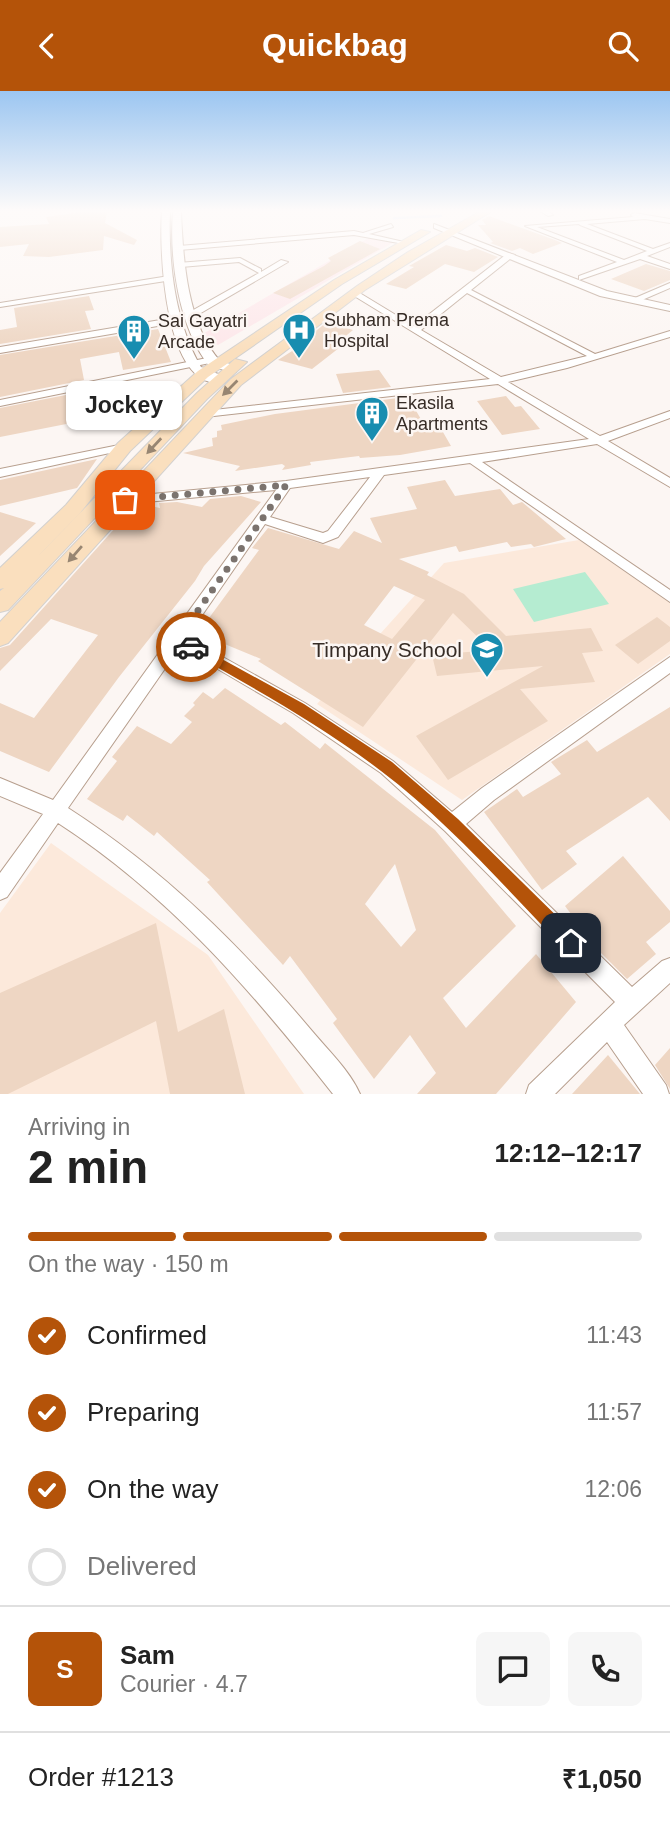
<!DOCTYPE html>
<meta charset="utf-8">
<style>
:root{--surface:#fff;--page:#f6f6f6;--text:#222;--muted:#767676;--line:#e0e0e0;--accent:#b45309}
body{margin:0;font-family:Helvetica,sans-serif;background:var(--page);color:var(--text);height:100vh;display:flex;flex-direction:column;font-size:26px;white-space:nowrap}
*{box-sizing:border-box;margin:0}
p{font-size:23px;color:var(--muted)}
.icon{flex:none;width:38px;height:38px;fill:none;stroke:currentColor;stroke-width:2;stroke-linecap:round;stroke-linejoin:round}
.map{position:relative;height:1003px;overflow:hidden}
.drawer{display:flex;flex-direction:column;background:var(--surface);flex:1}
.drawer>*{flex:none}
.pin{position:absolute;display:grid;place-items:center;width:60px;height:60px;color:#fff;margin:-30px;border-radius:14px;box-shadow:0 4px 10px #0006}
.courier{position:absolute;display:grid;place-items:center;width:70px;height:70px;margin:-35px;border:5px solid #b45309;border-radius:50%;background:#fff;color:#222;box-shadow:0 2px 9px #0007}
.bubble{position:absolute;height:49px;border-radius:10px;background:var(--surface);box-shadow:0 2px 5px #0004;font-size:23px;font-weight:600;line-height:49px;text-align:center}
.summary em{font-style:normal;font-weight:600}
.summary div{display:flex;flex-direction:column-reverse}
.summary{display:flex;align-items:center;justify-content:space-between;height:119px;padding:0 28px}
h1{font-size:46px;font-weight:600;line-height:52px}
.bar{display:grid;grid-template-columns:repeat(4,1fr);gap:10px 7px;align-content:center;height:84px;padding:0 28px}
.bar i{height:9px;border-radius:5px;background:var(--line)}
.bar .current{background:var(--accent)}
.bar p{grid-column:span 4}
.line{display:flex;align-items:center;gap:18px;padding:0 28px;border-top:2px solid var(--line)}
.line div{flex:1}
.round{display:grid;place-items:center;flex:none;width:74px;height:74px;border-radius:10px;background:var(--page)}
ol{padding:0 28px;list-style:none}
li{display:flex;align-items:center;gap:21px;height:77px}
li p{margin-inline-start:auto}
li .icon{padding:7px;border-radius:50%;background:var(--accent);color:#fff;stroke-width:4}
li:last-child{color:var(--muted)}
li i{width:38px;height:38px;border:4px solid var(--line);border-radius:50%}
header{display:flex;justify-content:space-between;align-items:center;height:91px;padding:0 28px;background:var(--accent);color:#fff;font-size:32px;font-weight:600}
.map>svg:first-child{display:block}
.commercial{fill:#fde7ea}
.built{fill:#fce9db}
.green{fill:#b5ecd1}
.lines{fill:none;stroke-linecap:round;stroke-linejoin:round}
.stream{stroke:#cbe0ff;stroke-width:2.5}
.building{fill:#eed6c3;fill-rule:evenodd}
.street-casing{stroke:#b79f8e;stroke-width:2}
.secondary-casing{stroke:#b79f8e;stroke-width:2}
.primary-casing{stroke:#d3d1cf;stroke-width:2}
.street{fill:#fff;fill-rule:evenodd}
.secondary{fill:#fff;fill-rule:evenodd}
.primary{fill:#fadfbe;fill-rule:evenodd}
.oneway{fill:#988672}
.route{fill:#b45309}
.done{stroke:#7b736e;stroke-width:7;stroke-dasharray:0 12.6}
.labels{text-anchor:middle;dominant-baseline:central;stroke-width:5;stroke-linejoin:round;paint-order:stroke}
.far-poi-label{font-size:18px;fill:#362c26;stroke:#fcf6f3;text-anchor:start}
.poi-label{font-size:21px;fill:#362c26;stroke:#fcf6f3;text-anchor:end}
</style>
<header><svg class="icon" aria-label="back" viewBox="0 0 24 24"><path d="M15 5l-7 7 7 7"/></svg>Quickbag<svg class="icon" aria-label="search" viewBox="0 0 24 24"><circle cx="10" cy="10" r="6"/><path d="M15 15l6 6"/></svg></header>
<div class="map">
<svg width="670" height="1003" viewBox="0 0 670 1003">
<rect width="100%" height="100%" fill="#fcf6f3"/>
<path class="commercial" d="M372 145 394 151 218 254 203 247 201 244Z"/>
<path class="built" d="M579 449 670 512V563L462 709 317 613 444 472Z
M51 752 208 864 304 1003H0V822Z"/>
<path class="green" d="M585 481 609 513 534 531 513 498Z"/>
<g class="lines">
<path class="stream" d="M394 127 441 125"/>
</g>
<path class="building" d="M87 120 107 121 105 132 137 149 134 154 104 145 103 159 49 166 23 165 29 153 0 156V136L49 133 46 126Z
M489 125 555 149 562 152 533 163 520 157 512 160 490 152 493 151 478 134H486L482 129Z
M360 150 380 158 290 208 273 202 324 175 331 170 328 167Z
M446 154 467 160 475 157 498 166 474 181 445 173 406 198 386 193 414 176 409 175Z
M646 173 670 180V189L644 200 611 188Z
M89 205 94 219 85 220 91 238 0 253V239L17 236 14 217Z
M327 231 353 239 342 248 348 250 312 278 278 269 311 248 307 247Z
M158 238 171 271 123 279 119 261 80 268 84 289 0 306V264Z
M379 279 391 296 343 302 336 283Z
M86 300 88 308 98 306 102 326 0 346V317Z
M506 305 515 316 521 315 540 338 502 344 477 310Z
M398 307 411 311 422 330 436 329 451 355 400 364 360 367 359 365 310 371 311 374 282 379 285 375 282 373 235 380 240 375 183 362 213 355 212 347 217 346V340L222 339 221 334 275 323Z
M97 368 77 397 0 415V389Z
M445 389 455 405 500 398 513 414 522 411 566 448 534 456 531 453 511 456 507 451 459 461 456 455 399 468 429 481 427 484 464 503 506 545 591 537 603 560 582 562 595 591 520 598 548 630 448 689 416 645 543 575 437 585 432 564 491 559 453 522 363 636 258 570 261 568 198 542 259 459 252 457 268 437 339 458 354 440 382 452 370 427 417 418 407 396ZM394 495 425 509 392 548 364 534Z
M241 405 261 411 204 475 195 490 119 586 49 681 0 660V612L34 627 98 544 51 528 0 580V557L10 554 134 416 143 418 146 414 160 417 159 412 177 411 202 416 210 408Z
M0 421 36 432 0 465Z
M657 526 670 536V550L638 573 615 554Z
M225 597 281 634 285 631 320 658 325 652 435 739 516 835 443 907 466 937 536 863 576 911 496 1003H417L436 982 410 944 374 988 333 932 337 928 290 865 283 874 207 791 210 789 157 741 154 745 127 724 123 730 87 708 117 670 112 666 137 635 171 653 192 631 184 625 195 614 193 612 203 601 213 608ZM395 773 416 839 401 856 365 813Z
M670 616V730L648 706 566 760 577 773 542 799 484 721 517 698 523 706 561 683 551 671 587 649 597 661Z
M623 765 670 820V831L646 851 656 863 627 888 598 859 565 815Z
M156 832 178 941 224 918 245 1003H170L156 930 8 1003H0V902Z
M670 957V998L655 974Z
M608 964 640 1003H572Z"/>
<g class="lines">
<defs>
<path id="street" d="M540 120H548L553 124 548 125Z
M634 122 670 128V132L645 128 587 133 653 158 670 152V156L647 165 670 173V178L640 168 579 189V185L617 171 525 135 633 126 631 124ZM579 133 580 134 647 160 624 169 537 136Z
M391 133 393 136 369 143 404 151V153L354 144 179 159 176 157 179 155 354 140 363 142Z
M508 162 515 164 471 199 595 263 670 240V246L567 277 508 291 600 345 670 320V327L608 350 670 387V396L597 353 482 371 670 499V511L470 372 384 384 338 446 323 452 265 433 187 546 305 612 393 670 452 721 482 697 670 566V582L494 709 466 733 632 896 662 870 670 867V892L624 934 666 994 669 1003H643L607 951 555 1003H526L529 994 615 911 445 740 381 682 293 622 180 556 68 717C164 779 239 853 312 940 328 959 350 980 360 1003H333C251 899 170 805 58 732L7 806 0 809V782L43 723 0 705V687L53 709 276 399 125 413 119 409 121 406 286 390 589 348 498 293 205 326 200 323 205 320 490 288 351 203 358 201 414 235ZM467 202 587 265 501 286 421 239ZM370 386 328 440 323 442 270 426 290 397Z
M240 167 261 178V181L281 169 288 171 194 226H188V222L259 182 239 171 181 176 177 174 178 172Z
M169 185 173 187 172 189 0 216V212Z
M670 192V197L642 209 635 207Z
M178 226 181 227V231L0 262V256Z
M212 266 217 269 215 271 0 315V309Z
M124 353 130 356 128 358 0 386V378Z"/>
<path id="secondary" d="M162 120H170C168 171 175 232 201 276L223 285V291C164 302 159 157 162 120Z
M173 120 181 121C183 168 187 233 220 270L236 275V281L210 276C179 238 169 169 173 120Z
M434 133 607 200 670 214V220L600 205 434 137Z"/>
<path id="primary" d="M481 120H492L365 199 241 294 8 552 0 555V531L231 288 357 195 408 161Z
M421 139 430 141 342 193 208 286 130 360 80 422 38 465 46 457 197 302 235 268 247 271 207 308 8 519 0 521V500L4 497 0 498V477L66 414 118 352 198 280 334 189Z"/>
</defs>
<use href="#street" class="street-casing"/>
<use href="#secondary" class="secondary-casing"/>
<use href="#primary" class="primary-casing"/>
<use href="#street" class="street"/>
<use href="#secondary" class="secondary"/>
<use href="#primary" class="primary"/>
</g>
<defs><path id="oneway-solid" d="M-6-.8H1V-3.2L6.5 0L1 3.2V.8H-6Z" transform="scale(1.75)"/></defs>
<g class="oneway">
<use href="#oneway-solid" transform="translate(230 297) rotate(135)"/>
<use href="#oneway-solid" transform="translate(154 355) rotate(133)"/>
<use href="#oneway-solid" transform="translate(75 463) rotate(131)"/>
</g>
<linearGradient id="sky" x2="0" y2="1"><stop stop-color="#9cc6f1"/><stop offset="0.46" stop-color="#fefbfa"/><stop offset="1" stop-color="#fefbfa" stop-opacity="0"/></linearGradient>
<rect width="670" height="261" fill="url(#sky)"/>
<path class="route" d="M191 551 304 613 392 671 458 728 577 845 580 852 577 858 571 860 565 858C506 798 449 731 381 680 321 634 253 597 187 559V552Z"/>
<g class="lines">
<path class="done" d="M125 409 286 394 178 548 191 556"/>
</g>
<defs>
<symbol id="hospital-pin" viewBox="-11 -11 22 30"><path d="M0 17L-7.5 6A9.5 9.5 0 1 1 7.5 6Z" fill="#188db0" stroke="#fcf6f3"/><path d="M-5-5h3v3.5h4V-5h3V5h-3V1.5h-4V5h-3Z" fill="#fff"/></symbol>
<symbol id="building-pin" viewBox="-11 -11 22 30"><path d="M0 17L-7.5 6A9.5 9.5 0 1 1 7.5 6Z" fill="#188db0" stroke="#fcf6f3"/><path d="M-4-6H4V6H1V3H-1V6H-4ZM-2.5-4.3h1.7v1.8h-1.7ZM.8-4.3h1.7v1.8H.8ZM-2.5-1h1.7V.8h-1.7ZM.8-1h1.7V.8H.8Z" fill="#fff"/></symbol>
<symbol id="school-pin" viewBox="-11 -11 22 30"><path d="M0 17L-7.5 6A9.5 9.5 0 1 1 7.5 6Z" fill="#188db0" stroke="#fcf6f3"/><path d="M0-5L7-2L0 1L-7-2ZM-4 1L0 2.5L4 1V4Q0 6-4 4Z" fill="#fff"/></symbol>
</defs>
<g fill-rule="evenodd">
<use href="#hospital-pin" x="280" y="220" width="38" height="52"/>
<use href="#building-pin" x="115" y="221" width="38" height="52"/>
<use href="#building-pin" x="353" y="303" width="38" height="52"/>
<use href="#school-pin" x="468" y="539" width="38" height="52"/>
</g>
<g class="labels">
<g class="far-poi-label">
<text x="324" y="229">Subham Prema<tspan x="324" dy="21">Hospital</tspan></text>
<text x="158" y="230">Sai Gayatri<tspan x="158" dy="21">Arcade</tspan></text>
<text x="396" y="312">Ekasila<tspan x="396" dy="21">Apartments</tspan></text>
</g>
<g class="poi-label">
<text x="462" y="558">Timpany School</text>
</g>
</g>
</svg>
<div class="pin" style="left:125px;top:409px;background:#ea580c"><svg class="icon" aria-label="bag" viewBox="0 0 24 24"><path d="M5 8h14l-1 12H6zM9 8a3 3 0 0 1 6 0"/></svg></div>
<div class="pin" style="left:571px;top:852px;background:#1f2937"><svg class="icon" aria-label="home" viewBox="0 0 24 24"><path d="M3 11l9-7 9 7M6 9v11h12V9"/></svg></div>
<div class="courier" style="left:191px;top:556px"><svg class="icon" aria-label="car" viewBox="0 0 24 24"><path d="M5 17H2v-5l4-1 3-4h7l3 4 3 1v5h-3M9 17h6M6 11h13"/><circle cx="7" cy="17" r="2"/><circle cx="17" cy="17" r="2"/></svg></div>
<div class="bubble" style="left:66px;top:290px;width:116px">Jockey</div>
</div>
<section class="drawer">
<div class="summary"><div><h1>2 min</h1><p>Arriving in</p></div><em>12:12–12:17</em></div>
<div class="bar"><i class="current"></i><i class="current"></i><i class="current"></i><i></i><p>On the way · 150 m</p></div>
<ol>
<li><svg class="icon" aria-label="check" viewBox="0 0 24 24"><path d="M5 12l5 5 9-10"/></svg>Confirmed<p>11:43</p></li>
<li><svg class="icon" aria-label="check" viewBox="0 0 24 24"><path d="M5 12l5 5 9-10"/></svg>Preparing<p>11:57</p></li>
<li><svg class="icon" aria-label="check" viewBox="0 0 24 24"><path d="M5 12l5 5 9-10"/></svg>On the way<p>12:06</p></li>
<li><i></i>Delivered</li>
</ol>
<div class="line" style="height:126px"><b class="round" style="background:var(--accent);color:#fff">S</b><div><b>Sam</b><p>Courier · 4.7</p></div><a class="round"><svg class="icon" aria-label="chat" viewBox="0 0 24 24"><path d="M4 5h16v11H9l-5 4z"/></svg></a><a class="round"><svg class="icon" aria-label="phone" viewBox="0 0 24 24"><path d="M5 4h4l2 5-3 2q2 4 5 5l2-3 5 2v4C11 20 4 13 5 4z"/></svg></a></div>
<div class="line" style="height:91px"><div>Order #1213</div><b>₹1,050</b></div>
</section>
